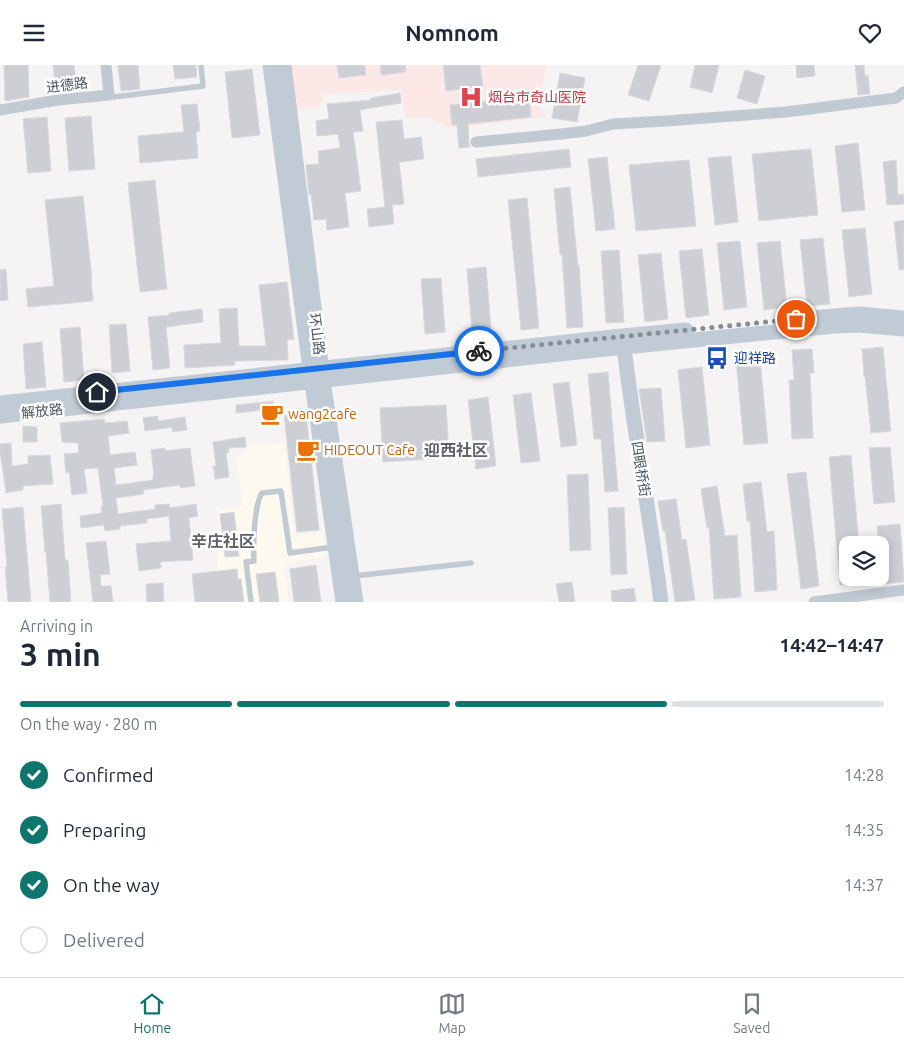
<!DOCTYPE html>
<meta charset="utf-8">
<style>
:root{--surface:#fff;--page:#f2f2f3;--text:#1f2937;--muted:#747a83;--line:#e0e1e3;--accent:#0f766e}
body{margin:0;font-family:Ubuntu,"Noto Sans SC",sans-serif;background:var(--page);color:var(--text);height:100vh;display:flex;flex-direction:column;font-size:19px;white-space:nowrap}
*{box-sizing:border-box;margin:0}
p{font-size:16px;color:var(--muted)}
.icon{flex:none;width:28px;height:28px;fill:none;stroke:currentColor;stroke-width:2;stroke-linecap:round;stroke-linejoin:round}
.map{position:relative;height:537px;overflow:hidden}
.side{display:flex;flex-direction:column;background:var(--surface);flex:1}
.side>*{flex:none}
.buttons{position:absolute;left:839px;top:471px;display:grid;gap:10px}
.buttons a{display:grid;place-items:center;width:50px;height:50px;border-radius:10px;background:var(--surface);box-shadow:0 2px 12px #0003;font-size:25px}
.pin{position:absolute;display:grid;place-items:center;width:42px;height:42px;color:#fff;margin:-21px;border:2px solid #fff;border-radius:50%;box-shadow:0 1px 5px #0007}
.courier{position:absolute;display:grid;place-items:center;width:50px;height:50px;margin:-25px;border:4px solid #1a73e8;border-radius:50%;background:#fff;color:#222;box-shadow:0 1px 6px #0007}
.overview em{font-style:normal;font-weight:600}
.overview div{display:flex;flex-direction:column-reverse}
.overview{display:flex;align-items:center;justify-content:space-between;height:85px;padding:0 20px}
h1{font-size:32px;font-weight:600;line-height:38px}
.bar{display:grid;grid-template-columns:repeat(4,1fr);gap:8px 5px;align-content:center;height:60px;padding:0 20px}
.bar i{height:6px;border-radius:4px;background:var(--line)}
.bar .selected{background:var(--accent)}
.bar p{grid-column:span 4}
ol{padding:0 20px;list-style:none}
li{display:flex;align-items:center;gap:15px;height:55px}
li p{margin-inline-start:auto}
li .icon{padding:5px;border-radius:50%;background:var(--accent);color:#fff;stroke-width:4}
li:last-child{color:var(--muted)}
li i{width:28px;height:28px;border:2px solid var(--line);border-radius:50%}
header{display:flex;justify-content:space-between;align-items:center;height:65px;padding:0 20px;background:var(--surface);font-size:22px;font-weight:600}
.tabs{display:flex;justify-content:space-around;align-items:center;height:70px;border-top:1px solid var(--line);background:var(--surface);font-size:14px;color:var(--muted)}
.tabs a{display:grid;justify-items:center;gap:2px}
.tabs .selected{color:var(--accent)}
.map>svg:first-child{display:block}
.commercial{fill:#fdf9ef}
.medical{fill:#fce8e6}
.building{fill:#cdcfd5;stroke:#d7d9de}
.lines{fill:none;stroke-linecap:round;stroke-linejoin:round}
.lane{stroke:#c1cad2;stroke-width:5.5}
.street{stroke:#c1cad2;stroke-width:11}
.secondary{stroke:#c1cbd6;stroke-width:15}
.done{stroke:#868d94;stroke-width:5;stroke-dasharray:0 9}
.route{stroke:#1a73e8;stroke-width:6}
.labels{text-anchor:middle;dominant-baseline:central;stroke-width:5;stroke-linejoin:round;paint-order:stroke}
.street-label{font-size:14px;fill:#4a5661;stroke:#fff}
.health-label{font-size:14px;fill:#be3a42;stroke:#fff;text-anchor:start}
.transit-label{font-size:14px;fill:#164399;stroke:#fff;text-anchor:start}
.food-label{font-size:14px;fill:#c56008;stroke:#fff;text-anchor:start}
.quarter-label{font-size:16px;font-weight:bold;fill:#5f6368;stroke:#fff}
</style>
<header><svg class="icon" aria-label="menu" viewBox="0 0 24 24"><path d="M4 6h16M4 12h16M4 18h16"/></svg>Nomnom<svg class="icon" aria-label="heart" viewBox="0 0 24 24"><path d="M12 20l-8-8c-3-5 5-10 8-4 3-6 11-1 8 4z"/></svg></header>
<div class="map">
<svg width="904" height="537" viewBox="0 0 904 537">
<rect width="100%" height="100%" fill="#f5f3f3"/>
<path class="commercial" d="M284 377 295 471 323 467 326 492 284 498 289 537H222L218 512V445L243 442 237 397 251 381Z"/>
<path class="medical" d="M291 0H547L539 36 546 52 450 64 431 53H406L400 25 324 29 319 42 297 45Z"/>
<path class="building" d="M4 0H28L29 32 5 36Z
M53 0H74L77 26 56 28Z
M118 0H138L140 24 121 26Z
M173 0H196L197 12 175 14Z
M337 0H365L366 10 339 13Z
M380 0H405L406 7 381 10Z
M443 0H480L483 21 446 26Z
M638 0H661L649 36 628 30Z
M695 0H719L712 28 690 22Z
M796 0H814L815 11 797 13Z
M855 0H864L865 11 868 10 870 29 858 30Z
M252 4 260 70 232 73 225 7Z
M745 5 765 11 757 39 737 33Z
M560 8 585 13 577 57 552 53Z
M400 28 401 38 360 45 363 66 353 67 361 126 345 128 349 162 327 165 326 154 314 155 311 129 309 130 306 100 319 99 318 86 340 83 338 69 317 71 316 56 329 54 327 39 371 35V33Z
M529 32 531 52 468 59 469 78 470 82 459 83 457 60H452L450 40Z
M197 39 200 66 196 67 198 93 140 98 138 71 184 67 181 40Z
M91 51 95 104 69 106 65 53Z
M47 52 51 106 28 108 23 54Z
M402 55 404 74 421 72 424 94 399 97 404 139 392 140 394 159 369 162 367 144 385 142 376 57Z
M858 78 865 145 842 147 835 81Z
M569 84 571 102 478 112 476 94Z
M811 84 818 150 759 156 752 89Z
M731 91 738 157 715 160 708 93Z
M607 92 615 164 596 166 588 94Z
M689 95 696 161 636 166 629 100Z
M896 95 898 130 904 129V139L887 140 883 97Z
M155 115 167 224 140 227 128 118Z
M570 122 578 201 579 200 583 262 567 263 562 190H560L554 124Z
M83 131 92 214 91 215 93 236 28 242 26 224 54 221 45 135Z
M527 133 539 263 521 265 508 135Z
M904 155V204L899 205 894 157Z
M865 163 872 229 849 232 842 165Z
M823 173 830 239 807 241 800 175Z
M740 176 747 242 724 245 717 178Z
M780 176 787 242 764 245 757 178Z
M702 184 709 250 686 253 679 186Z
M619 185 624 257 606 258 601 186Z
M661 188 668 254 645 257 638 190Z
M486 202 491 263 472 265 467 204Z
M6 204 8 235 0 236V205Z
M441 213 445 267 425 269 421 214Z
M287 217 294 274 287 275 288 295 235 296V300L185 303 184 280 221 278 219 244 237 243 239 281H266L259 220Z
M202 244 203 257 166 262 170 303 153 305 148 252 169 250V248Z
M126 259 130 306 112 308 109 260Z
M80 262 84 315 64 317 60 264Z
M42 277 46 322 26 324 23 279Z
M883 282 891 366 871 368 865 311H864L862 284Z
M812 284 814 308H810L813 373 792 374 789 315H794L792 285Z
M760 293 768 378 744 380 736 295Z
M702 302 710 380 686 383 678 305Z
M608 307 618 426 605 427 601 374H594L588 309Z
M569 317 577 380 561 382 553 319Z
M661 323 665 376 647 377 639 324Z
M531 328 540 396 521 398 513 330Z
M488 332 496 401 476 404 468 335Z
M273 336 274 344 236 348V340Z
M446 340 449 393 383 397 380 343Z
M306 348 319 465 297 467 284 350Z
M158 351V356L185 352 187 365 172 367V362L145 366 143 353Z
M104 354 105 358 127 356 129 368 108 371 110 390 135 387 137 400 114 403 116 420 153 415V411H154L151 385 165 383 166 386 190 383 195 421 180 423V420L143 425 144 429 116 433 118 449 155 444V440L169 439 170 443 196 439 198 451 189 453 193 495 160 497 161 503 139 506 136 479 171 476 169 451 147 454V458L120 461V464L105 466 104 460 81 463 80 451 102 448 101 441H103L98 403 84 404 87 428 72 430 69 407 66 408 64 389 79 388 78 378 62 377 60 358Z
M23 361 37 362V377H23Z
M245 372 246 382 228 383 229 387 226 388 229 412 215 414 213 401H216L213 377Z
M11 378 12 401 28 399V391L50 390 53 419 23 421V425L6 428 1 392H0V379Z
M890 382 895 437 874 439 869 383Z
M851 390 859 480H848V512H867V518L840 520 829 392Z
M806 407 819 521 801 524 787 409Z
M588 409 591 485 570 486 567 410Z
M761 417 767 467 774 466 777 525 755 527 750 456H747L743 419Z
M717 421 725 471 737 470 741 532 714 534 709 462 707 463 701 424Z
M676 434 682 475 686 474 695 535 678 537H675L665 466H663L658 436Z
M61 439 65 495H68L71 537H50L46 487H45L41 441Z
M23 442 31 537H8L5 502H7L2 444Z
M624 442 627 509 611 510 608 443Z
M234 447 239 491 225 492 220 449Z
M900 459 904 517 882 519 880 480H879L877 461Z
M106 476 110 509 100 510 101 521H111L113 537H93L86 478Z
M316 500 321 537H294L290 504Z
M237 504 238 514H241L244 537H195L192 509Z
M275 507 279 537H260L256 509Z
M572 517 575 537H559L556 519Z
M163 518 164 537H147L146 519Z
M634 523 636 537H612L611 526Z"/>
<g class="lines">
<path class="lane" d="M109 30 114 32 203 21 201 0
M354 511 471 498
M251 537 246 497 254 496C253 481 254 440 262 428L281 426 290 488 333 482"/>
<path class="street" d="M0 45 58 35 109 30 106 0
M476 77 561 69 586 66 613 59 666 56 786 47 896 33 904 27
M814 537 904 525"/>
<path class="secondary" d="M270 0 310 304 343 537
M284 0 323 315 356 537
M788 255 858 249 904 253
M623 274C633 362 650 449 661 537
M0 338 622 271 686 265
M0 351 624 282 835 261 858 260 904 264"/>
</g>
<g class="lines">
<path class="done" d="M479 286 796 254"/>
<path class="route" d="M97 327 479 286"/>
</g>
<defs>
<symbol id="hospital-bare" viewBox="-9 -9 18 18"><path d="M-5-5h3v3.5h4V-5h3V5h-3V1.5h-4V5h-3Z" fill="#e0444e" stroke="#fff" stroke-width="2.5" paint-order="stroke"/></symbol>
<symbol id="bus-bare" viewBox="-9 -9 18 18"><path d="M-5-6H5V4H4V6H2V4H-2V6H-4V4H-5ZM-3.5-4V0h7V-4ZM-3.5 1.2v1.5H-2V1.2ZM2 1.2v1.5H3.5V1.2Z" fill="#1a4fb4" stroke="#fff" stroke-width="2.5" paint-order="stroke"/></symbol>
<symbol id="cafe-bare" viewBox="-9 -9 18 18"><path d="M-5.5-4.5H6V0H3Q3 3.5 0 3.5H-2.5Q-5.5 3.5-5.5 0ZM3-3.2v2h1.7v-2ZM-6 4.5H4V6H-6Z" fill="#e8710a" stroke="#fff" stroke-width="2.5" paint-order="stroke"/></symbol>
</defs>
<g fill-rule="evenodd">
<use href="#hospital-bare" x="455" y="16" width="32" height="32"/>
<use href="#bus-bare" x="701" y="277" width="32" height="32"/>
<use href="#cafe-bare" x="256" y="333" width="32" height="32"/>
<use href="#cafe-bare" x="292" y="369" width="32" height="32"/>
</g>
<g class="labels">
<g class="street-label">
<text transform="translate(67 20) rotate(-7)">进德路</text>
<text transform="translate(317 269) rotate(83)">环山路</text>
<text transform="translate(42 346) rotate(-6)">解放路</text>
<text transform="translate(641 404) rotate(81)">四眼桥街</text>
</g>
<g class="health-label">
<text x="488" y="32">烟台市奇山医院</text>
</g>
<g class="transit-label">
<text x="734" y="293">迎祥路</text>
</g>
<g class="food-label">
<text x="288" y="349">wang2cafe</text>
<text x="324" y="385">HIDEOUT Cafe</text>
</g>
<g class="quarter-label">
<text x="456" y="385">迎西社区</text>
<text x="223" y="476">辛庄社区</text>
</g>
</g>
</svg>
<div class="buttons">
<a><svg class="icon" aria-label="layers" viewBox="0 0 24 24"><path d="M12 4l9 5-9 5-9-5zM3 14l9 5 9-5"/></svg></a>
</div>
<div class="pin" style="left:796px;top:254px;background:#ea580c"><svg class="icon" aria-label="bag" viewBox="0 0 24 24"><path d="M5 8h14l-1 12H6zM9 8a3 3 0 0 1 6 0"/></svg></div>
<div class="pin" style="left:97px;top:327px;background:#1f2937"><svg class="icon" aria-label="home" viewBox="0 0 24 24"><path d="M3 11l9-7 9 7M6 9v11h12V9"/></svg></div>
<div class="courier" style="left:479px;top:286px"><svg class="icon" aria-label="bike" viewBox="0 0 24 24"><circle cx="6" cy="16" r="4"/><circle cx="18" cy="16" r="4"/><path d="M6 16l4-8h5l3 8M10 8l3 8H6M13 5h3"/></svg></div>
</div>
<section class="side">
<div class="overview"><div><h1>3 min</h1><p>Arriving in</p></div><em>14:42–14:47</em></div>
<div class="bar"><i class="selected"></i><i class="selected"></i><i class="selected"></i><i></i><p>On the way · 280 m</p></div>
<ol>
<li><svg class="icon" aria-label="check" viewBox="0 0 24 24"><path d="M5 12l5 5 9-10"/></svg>Confirmed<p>14:28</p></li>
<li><svg class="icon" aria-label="check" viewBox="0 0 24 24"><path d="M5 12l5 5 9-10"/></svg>Preparing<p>14:35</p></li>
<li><svg class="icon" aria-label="check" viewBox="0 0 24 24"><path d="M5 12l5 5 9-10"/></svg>On the way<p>14:37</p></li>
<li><i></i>Delivered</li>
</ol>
</section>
<nav class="tabs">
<a class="selected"><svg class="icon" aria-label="home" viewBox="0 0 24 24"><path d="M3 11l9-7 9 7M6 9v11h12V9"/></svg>Home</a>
<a><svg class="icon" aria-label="map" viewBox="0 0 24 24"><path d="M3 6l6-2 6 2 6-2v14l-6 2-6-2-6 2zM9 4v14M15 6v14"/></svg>Map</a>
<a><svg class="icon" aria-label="saved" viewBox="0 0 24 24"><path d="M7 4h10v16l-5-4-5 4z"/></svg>Saved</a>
</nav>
